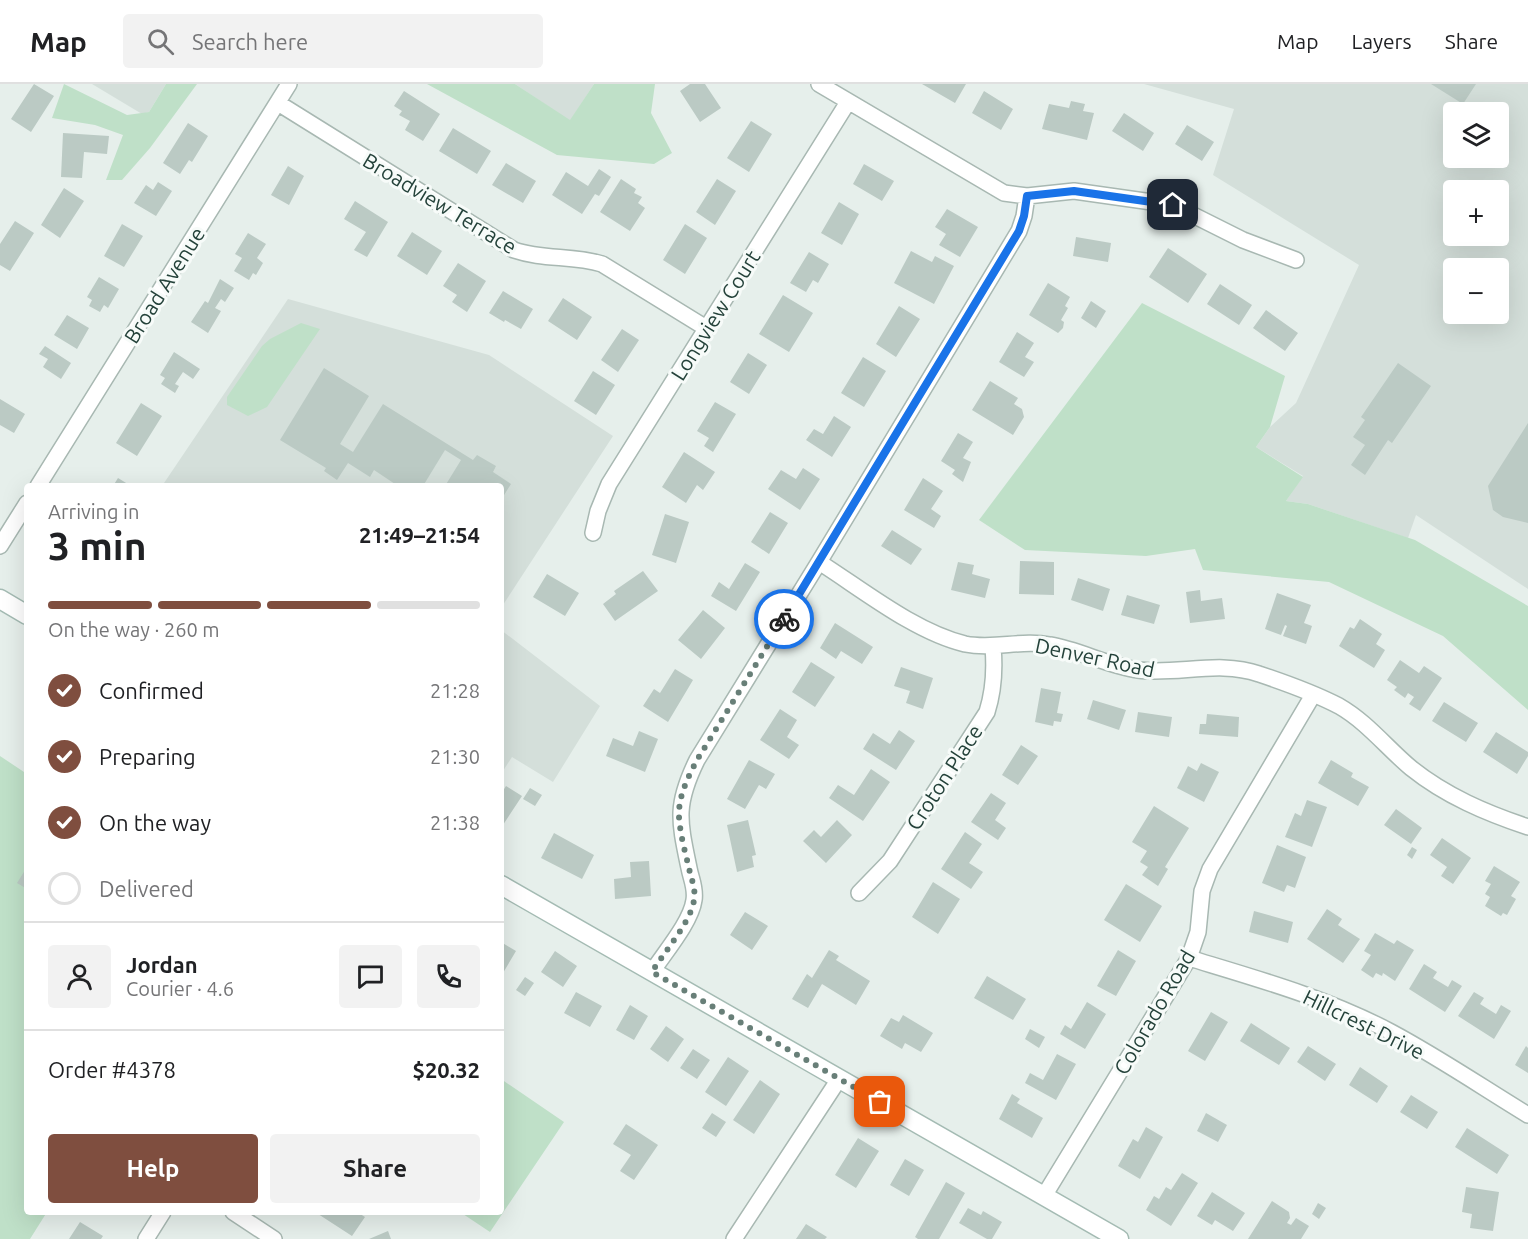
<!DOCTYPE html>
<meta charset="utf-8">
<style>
:root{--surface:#fff;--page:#f2f2f2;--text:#202124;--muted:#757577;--line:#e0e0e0;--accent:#7f4e3f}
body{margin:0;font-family:Ubuntu,sans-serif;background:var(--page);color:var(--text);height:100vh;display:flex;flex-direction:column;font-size:22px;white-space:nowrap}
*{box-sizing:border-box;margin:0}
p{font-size:20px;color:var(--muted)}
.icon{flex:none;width:33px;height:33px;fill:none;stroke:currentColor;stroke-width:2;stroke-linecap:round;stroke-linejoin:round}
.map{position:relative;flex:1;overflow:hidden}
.drawer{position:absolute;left:24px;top:399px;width:480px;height:732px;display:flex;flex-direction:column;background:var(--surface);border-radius:6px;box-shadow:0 6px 24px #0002}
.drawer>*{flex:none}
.buttons{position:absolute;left:1443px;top:18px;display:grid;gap:12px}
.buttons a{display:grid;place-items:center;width:66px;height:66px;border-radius:6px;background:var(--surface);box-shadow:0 6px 24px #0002;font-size:30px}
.pin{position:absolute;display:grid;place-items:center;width:51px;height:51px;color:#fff;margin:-26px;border-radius:12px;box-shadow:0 3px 9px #0006}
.courier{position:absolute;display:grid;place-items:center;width:60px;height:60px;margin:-30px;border:4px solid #1a73e8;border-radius:50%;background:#fff;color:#222;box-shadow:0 2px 8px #0007}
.head em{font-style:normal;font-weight:600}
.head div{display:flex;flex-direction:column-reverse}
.head{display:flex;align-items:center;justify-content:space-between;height:102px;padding:0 24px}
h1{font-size:39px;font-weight:600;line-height:45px}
.bar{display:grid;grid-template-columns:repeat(4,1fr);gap:9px 6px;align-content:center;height:72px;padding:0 24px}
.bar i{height:8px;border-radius:4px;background:var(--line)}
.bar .current{background:var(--accent)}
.bar p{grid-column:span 4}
.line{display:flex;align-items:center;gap:15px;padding:0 24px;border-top:2px solid var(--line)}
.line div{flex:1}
.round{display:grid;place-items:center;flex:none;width:63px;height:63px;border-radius:6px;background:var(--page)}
ol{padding:0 24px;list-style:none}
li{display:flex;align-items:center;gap:18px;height:66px}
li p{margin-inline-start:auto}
li .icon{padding:6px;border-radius:50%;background:var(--accent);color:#fff;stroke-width:4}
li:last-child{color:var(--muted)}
li i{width:33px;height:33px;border:3px solid var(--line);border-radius:50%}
.primary-button{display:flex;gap:12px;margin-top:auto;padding:12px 24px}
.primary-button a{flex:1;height:69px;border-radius:6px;background:var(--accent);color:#fff;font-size:24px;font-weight:600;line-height:69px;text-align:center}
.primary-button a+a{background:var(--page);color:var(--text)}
header{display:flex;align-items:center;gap:36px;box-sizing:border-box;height:84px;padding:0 30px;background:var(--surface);border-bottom:2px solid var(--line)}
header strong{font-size:28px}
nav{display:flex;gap:33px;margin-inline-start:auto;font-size:21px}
.search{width:420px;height:54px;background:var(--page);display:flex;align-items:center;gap:15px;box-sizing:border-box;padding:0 21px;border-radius:6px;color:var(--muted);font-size:22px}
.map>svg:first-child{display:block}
.built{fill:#d4dfda;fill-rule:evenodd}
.green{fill:#bfe0c8}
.building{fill:#bbcac4}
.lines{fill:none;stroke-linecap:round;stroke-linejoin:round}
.street-casing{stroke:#a8b8b2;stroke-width:18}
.secondary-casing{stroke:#a4bbb3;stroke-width:21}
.street{stroke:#fff;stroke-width:15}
.secondary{stroke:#fff;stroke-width:18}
.done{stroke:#687f78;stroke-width:6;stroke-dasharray:0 10.8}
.route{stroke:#1a73e8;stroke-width:8}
.labels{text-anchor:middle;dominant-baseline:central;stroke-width:6;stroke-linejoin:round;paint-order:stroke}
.street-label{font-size:21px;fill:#24423a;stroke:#f7fbf9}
</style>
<header>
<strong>Map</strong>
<div class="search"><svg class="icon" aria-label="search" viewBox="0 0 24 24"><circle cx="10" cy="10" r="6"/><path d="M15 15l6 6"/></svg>Search here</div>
<nav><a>Map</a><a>Layers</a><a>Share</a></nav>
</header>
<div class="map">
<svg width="1528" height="1155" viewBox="0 0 1528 1155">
<rect width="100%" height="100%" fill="#e6efeb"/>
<path class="built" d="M92 0H166L149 28 142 30Z
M515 0H594L570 37Z
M1144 0H1528V505L1416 431 1408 454 1308 420 1286 417 1303 392 1256 363 1270 343 1296 319 1359 181 1213 91 1234 25ZM1454 28H1498V74H1454ZM1454 106H1498V152H1454ZM1454 184H1498V230H1454Z
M288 215 489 271 613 352 501 524V402H162Z
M501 546 600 622 553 698 512 673 501 690Z"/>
<path class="green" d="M64 0 127 31 149 28 166 0H197L150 64 122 96H106L123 51 95 41 52 34Z
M427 0H515L570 36 594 0H655L651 29 672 69 654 80 557 71Z
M1142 219 1285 292 1270 343 1256 363 1303 393 1286 417 1308 420 1415 456 1528 522V626L1443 552 1329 498 1203 486 1195 465 1146 472 1025 466 979 436Z
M301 239 320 245 267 323 248 332 227 321V313L262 262 270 255Z
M0 672 27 690V1128H47L30 1155H0Z
M501 995 564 1038 490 1148 460 1128H501Z"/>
<path class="building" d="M34 0 54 12 31 48 11 35Z
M690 0H705L721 24 700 38 680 7Z
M922 0H966L955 19Z
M1431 0H1476L1463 20Z
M404 7 440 30 423 57 405 46 410 37 399 31 402 27 394 22Z
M984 7 1013 25 1001 46 972 29Z
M1071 17 1085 20 1083 27 1094 29 1087 56 1042 45 1049 20 1069 24Z
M1124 29 1154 49 1143 67 1112 47Z
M751 37 772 50 749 88 727 74Z
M188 39 208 52 192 78 189 76 180 90 163 79Z
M1187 41 1214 58 1202 77 1175 60Z
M453 44 491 67 477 90 439 67Z
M63 49 109 52 107 70 84 68 82 94 61 93Z
M506 79 536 97 523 119 492 101Z
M864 80 894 97 882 117 853 100Z
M288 82 304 92 289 121 271 111Z
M599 85 611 93 599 112 595 110 582 130 552 111 566 88 588 102Z
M621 95 636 105 634 109 642 113 638 119 645 124 630 147 600 128Z
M717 95 736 107 715 141 696 128Z
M158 98 172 107 156 132 134 119 146 101 153 106Z
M64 104 84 117 60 154 41 141Z
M355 117 388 138 367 173 354 166 366 148 344 135Z
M839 118 859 130 842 161 821 149Z
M947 125 978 143 960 173 939 161 946 150 935 143Z
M15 137 34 149 10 187 0 181V160Z
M122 140 143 152 124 183 104 172Z
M685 140 707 154 685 190 663 176Z
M412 148 442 167 427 191 397 172Z
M248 149 266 160 257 174 263 179 256 191 253 189 249 196 234 187 242 174 235 170Z
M1076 153 1111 159 1108 178 1073 172Z
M1168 164 1207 190 1188 219 1149 193Z
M911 167 932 178 935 172 954 182 934 220 894 199Z
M809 168 829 180 818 199 813 196 806 208 790 199Z
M458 179 486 197 467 228 452 218 457 211 443 202Z
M99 193 119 205 108 224 104 221 100 228 89 222 92 216 87 213Z
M220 195 234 204 225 218 221 215 215 224 221 227 208 249 191 238 205 217 208 219Z
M1048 199 1070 213 1065 222 1068 224 1061 236 1064 238 1063 244 1058 249 1029 231Z
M1220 200 1252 221 1239 241 1207 220Z
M503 207 533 225 521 245 505 236 504 238 489 229Z
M783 211 813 229 789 268 759 250Z
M563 214 592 233 577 256 548 237Z
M1091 217 1106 227 1096 244 1081 234Z
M899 222 920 235 896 273 876 260Z
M1266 226 1298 249 1285 267 1253 244Z
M67 231 89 244 77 265 54 251Z
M622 245 639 256 618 288 601 276Z
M1017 248 1034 259 1025 273 1034 278 1024 293 999 278Z
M45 262 71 279 61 295 43 283 48 275 39 270Z
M174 268 200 285 193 295 183 288 175 300 179 302 175 309 161 300 165 294 160 291Z
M748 269 767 281 749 310 730 298Z
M863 273 886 287 864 323 841 309Z
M1398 279 1431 302 1392 359 1388 356 1365 391 1351 381 1365 361 1353 353 1365 336 1361 333Z
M324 284 369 312 340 360 353 368 383 320 473 376 477 371 496 382 493 388 511 400 501 416V402H445L461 376 445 366 423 402H398L374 386 370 393 348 379 337 396 324 387 326 384 280 356Z
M593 287 615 301 596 331 574 317Z
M990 297 1018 314 1014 320 1022 325 1024 333 1013 351 972 326Z
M0 315 25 330 14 349 0 341Z
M715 318 736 330 713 368 704 362 709 354 697 347Z
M141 319 162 332 137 372 116 359Z
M834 332 851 343 832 373 806 356 814 345 823 350Z
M1528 339V439L1503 433 1493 426 1488 402Z
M958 349 973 358 963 374 971 378 963 398 952 390 955 386 941 377Z
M684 368 715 388 703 406 697 401 686 419 662 403Z
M803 384 820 395 800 426 768 405 781 386 796 395Z
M118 394 131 402H113Z
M923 394 943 407 931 425 941 432 934 444 904 426Z
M770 428 788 439 769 470 751 458Z
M665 430 689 438 676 479 652 471Z
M892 446 922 465 911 481 881 462Z
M1020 477 1054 478V511L1019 510Z
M958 478 974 481 972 490 990 495 985 514 951 506Z
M745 479 760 488 736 527 711 512 719 498 729 505Z
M643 487 658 507 615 537 603 520 616 510 614 507Z
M547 490 579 509 565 532 533 513Z
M1078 494 1110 505 1103 527 1071 516Z
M1200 506 1201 517 1222 514 1225 535 1190 539 1186 508Z
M1277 509 1311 521 1304 539 1312 542 1306 560 1283 552 1287 542 1285 541 1281 551 1265 545Z
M1127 511 1160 521 1154 540 1121 531Z
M703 526 725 544 701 575 678 556Z
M1360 535 1382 550 1376 560 1385 566 1374 584 1339 562 1350 543 1354 545Z
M835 539 873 563 862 580 841 567 836 575 820 564Z
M1400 576 1419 589 1424 582 1442 594 1420 627 1409 620 1414 613 1408 609 1405 614 1394 606 1397 603 1387 596Z
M811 578 835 593 815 623 792 608Z
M901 583 933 594 923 625 906 619 910 607 894 602Z
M675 585 693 596 668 638 643 622 654 605 660 609Z
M1041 604 1061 608 1057 629 1063 630 1061 638 1054 637 1053 642 1035 638Z
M1093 616 1126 626 1119 646 1087 635Z
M1444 618 1478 639 1466 658 1432 637Z
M780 625 797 636 787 653 799 661 789 675 760 656Z
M1138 628 1172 633 1169 653 1135 648Z
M1207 630 1239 633 1238 653 1199 650 1200 640H1206Z
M899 646 915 657 896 686 863 665 873 649 890 660Z
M639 647 658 655 645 688 606 672 613 654 633 662Z
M1496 648 1528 668V672L1517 690 1483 668Z
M1021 661 1038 672 1018 701 1002 691Z
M749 676 775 690 766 705 759 701 745 725 727 715Z
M1331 676 1353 689 1351 693 1369 703 1358 722 1318 699Z
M1201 679 1219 688 1204 718 1177 704 1188 682 1197 687Z
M871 685 890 698 863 737 829 714 838 701 854 711Z
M506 702 522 712 501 744V710Z
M530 704 542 711 535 722 523 715Z
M991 709 1006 719 995 736 1006 744 998 756 971 738Z
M1307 716 1327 723 1312 763 1285 753 1295 729 1301 732Z
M1154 722 1189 744 1165 783 1168 785 1158 802 1142 791 1148 783 1140 778 1147 767 1132 758Z
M1396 725 1422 744 1411 760 1384 741Z
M748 736 756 771 752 772 754 783 737 788 727 741Z
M837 736 852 751 826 779 803 757 814 746 821 753Z
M965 748 982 760 969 779 983 788 971 805 941 785Z
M554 749 594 771 582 795 541 774Z
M1442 754 1471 774 1453 800 1441 792 1447 783 1430 771Z
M1277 761 1306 773 1295 804 1287 801 1284 808 1262 799Z
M1412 763 1417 766 1412 775 1407 771Z
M649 777 651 812 615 815 614 795 631 793 630 778Z
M1494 782 1520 798 1511 812 1516 815 1507 831 1503 829 1501 832 1485 822 1490 813 1485 810 1491 800 1485 797Z
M27 783V805L17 799Z
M933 798 960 815 938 850 912 833Z
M1126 800 1162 822 1140 858 1104 836Z
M1327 825 1342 835 1338 841 1360 855 1343 879 1307 855Z
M1254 827 1293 838 1288 859 1249 848Z
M745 828 768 842 752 866 730 851Z
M1375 849 1394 860 1397 856 1414 866 1395 897 1383 889 1382 892 1376 889 1373 894 1361 886 1371 871 1364 867Z
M501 858 516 867 503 889 501 888Z
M829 866 839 872 836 876 870 897 856 921 822 900 808 924 792 915 807 890 812 894Z
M1118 866 1136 877 1116 912 1097 902Z
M555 867 577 882 563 903 541 888Z
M1424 880 1437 888 1433 894 1448 903 1452 896 1462 902 1445 928 1409 905Z
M987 892 1026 915 1013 936 974 914Z
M525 893 534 899 525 912 516 906Z
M576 908 602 922 590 943 564 929Z
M1474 908 1484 914 1480 920 1496 930 1501 921 1511 927 1494 955 1458 932Z
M1087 918 1106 930 1085 965 1060 950 1065 941 1071 945Z
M630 921 648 932 634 956 616 946Z
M1211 928 1228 938 1205 977 1188 967Z
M903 931 933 949 921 968 905 959 902 965 880 952 891 934 899 938Z
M1251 939 1290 964 1279 981 1240 957Z
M666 942 684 955 668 978 650 965Z
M1030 945 1045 953 1039 964 1025 955Z
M1308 962 1336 980 1325 997 1297 978Z
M1526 962 1528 964V989L1515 981Z
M693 965 710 976 697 995 680 984Z
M1057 970 1076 980 1056 1016 1025 999 1030 989 1043 996Z
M728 973 749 987 726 1022 705 1008Z
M1360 983 1388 1002 1377 1019 1349 1001Z
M760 996 780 1010 754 1050 733 1036Z
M1012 1010 1020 1015 1017 1019 1043 1034 1032 1054 999 1035Z
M1411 1011 1438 1028 1427 1045 1400 1028Z
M712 1029 726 1038 716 1053 702 1044Z
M1206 1029 1227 1041 1218 1058 1197 1047Z
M626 1040 658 1061 634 1096 620 1087 631 1071 613 1060Z
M1146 1043 1163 1053 1140 1095 1118 1082 1133 1055 1138 1058Z
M1467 1044 1509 1071 1497 1090 1455 1063Z
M858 1054 879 1067 856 1104 835 1091Z
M905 1075 924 1086 909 1112 890 1101Z
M1182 1089 1198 1099 1171 1142 1146 1126 1154 1112 1159 1115 1166 1103 1171 1106Z
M946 1098 965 1109 939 1155H918L915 1153Z
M1466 1103 1499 1108 1493 1147 1470 1144 1472 1130 1462 1128Z
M1212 1108 1245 1129 1233 1147 1215 1136 1212 1141 1197 1132Z
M1272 1117 1289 1128 1290 1134 1287 1139 1291 1141 1296 1134 1309 1142 1301 1155H1248Z
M1318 1119 1326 1124 1319 1135 1312 1130Z
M968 1124 981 1131 983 1127 1002 1138 992 1155H987L959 1139Z
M315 1128H357L365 1133 352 1152Z
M80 1138 103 1152 101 1155H69Z
M806 1140 827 1153 825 1155H796Z
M388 1147 391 1155H369Z"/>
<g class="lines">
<defs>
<path id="street" d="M819 0 1004 109 1027 112 1074 107 1173 121 1243 156 1296 176
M278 19 514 166C543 176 573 171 602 180L706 244
M38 402 289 0
M593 449 598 427 609 400 848 18
M0 462 27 419
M819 478C863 506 915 548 965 560 994 566 1022 555 1050 561 1080 566 1108 582 1138 586 1177 591 1220 576 1259 590 1286 599 1314 609 1339 622 1367 638 1387 664 1411 684 1446 712 1486 729 1528 743
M859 809 890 777 987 628C994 606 995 586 993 563
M1189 874C1258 895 1327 914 1391 948 1438 973 1482 1003 1528 1031
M652 888C665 868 691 838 694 816 696 804 691 795 689 784 679 736 675 721 697 676L819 478 1019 147 1024 132 1027 112
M1044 1112 1189 874 1198 848 1202 807 1210 785 1313 611
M233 1128 274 1155
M146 1155 163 1128
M734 1155 839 995"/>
<path id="secondary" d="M0 515 27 531
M501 801 1119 1155"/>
</defs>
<use href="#street" class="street-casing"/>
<use href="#secondary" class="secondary-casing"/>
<use href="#street" class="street"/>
<use href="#secondary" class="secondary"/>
</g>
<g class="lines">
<path class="done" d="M784 535 697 676C688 693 678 713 679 733 680 749 685 768 689 784 691 795 696 804 694 816 691 838 664 868 652 888L880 1018"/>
<path class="route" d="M784 535 1019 147 1024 132 1027 112 1074 107 1173 121"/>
</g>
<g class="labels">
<g class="street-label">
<text transform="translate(440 119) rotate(31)">Broadview Terrace</text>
<text transform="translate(164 201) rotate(-58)">Broad Avenue</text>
<text transform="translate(715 231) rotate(-58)">Longview Court</text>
<text transform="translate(1095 573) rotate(12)">Denver Road</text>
<text transform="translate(944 693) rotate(-57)">Croton Place</text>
<text transform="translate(1154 928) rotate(-60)">Colorado Road</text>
<text transform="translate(1364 940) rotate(26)">Hillcrest Drive</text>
</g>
</g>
</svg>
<div class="buttons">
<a><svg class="icon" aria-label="layers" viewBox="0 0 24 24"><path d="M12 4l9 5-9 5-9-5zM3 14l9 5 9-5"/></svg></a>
<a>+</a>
<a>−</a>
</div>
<div class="pin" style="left:880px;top:1018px;background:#ea580c"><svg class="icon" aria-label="bag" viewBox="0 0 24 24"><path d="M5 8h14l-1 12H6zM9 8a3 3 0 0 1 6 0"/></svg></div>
<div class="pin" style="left:1173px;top:121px;background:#1f2937"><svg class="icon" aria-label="home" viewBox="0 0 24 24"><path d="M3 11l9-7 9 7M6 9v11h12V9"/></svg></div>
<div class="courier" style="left:784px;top:535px"><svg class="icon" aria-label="bike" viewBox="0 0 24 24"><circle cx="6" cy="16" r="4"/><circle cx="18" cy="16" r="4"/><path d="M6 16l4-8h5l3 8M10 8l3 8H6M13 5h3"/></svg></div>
<section class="drawer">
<div class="head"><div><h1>3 min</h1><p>Arriving in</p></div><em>21:49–21:54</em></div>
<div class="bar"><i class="current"></i><i class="current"></i><i class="current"></i><i></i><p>On the way · 260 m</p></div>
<ol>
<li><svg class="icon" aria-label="check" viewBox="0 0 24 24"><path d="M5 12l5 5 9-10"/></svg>Confirmed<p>21:28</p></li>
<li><svg class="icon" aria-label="check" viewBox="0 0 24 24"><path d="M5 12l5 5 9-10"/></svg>Preparing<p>21:30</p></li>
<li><svg class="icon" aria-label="check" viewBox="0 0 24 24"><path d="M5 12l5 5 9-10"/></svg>On the way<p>21:38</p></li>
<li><i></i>Delivered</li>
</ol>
<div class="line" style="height:108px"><a class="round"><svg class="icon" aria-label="person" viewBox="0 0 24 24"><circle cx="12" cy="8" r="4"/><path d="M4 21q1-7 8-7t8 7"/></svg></a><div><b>Jordan</b><p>Courier · 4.6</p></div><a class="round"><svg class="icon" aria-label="chat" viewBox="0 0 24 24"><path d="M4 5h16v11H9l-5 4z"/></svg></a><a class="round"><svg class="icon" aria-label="phone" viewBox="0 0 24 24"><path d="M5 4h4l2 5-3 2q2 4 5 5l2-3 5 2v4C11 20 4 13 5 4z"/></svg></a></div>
<div class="line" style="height:78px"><div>Order #4378</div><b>$20.32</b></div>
<div class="primary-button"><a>Help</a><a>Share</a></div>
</section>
</div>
